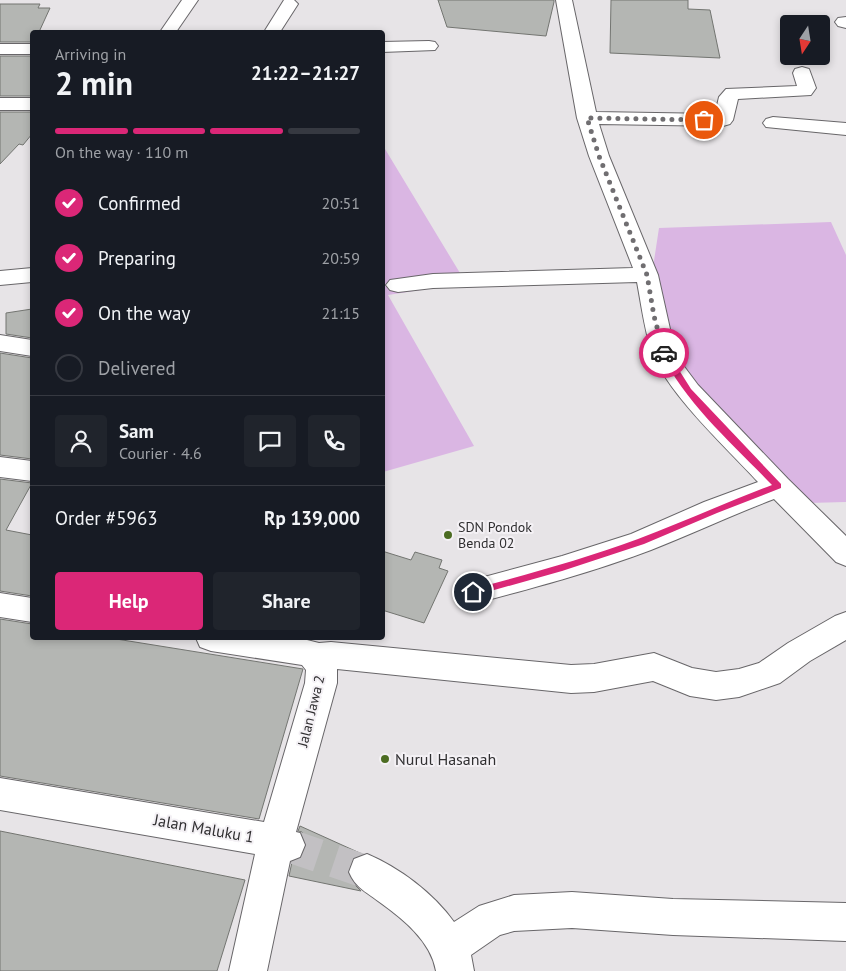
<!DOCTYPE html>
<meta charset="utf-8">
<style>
:root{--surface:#171b24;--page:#20242c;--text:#f1f3f6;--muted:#9ea1a6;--line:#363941;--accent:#db2777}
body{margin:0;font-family:"PT Sans",sans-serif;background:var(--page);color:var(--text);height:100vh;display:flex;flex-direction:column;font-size:19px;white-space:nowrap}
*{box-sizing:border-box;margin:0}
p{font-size:16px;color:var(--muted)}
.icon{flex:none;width:28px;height:28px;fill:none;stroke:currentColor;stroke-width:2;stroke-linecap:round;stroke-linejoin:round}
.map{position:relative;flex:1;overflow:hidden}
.drawer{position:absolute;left:30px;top:30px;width:355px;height:610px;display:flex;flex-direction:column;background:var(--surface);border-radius:5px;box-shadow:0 2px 8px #0003}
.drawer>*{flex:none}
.needle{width:32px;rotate:192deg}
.tools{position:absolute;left:780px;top:15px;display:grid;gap:10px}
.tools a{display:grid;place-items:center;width:50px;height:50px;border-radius:5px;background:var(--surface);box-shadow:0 2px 8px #0003;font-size:25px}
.pin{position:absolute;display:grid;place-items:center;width:42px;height:42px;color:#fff;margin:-21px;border:2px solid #fff;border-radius:50%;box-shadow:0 1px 5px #0007}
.courier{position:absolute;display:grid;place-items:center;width:50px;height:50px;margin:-25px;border:4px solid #db2777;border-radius:50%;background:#fff;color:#222;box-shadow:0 1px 6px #0007}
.overview em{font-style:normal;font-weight:700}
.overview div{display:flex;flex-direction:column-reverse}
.overview{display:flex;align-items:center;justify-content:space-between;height:85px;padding:0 25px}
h1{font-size:32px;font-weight:700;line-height:38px}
.bar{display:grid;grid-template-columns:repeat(4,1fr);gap:8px 5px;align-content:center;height:60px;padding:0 25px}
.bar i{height:6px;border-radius:4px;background:var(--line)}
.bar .active{background:var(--accent)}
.bar p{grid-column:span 4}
.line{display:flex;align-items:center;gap:12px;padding:0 25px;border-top:1px solid var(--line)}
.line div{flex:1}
.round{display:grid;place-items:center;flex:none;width:52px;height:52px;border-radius:5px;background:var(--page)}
ol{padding:0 25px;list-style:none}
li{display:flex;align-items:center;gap:15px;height:55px}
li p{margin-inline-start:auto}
li .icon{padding:5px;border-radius:50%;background:var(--accent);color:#fff;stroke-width:4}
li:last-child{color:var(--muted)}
li i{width:28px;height:28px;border:2px solid var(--line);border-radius:50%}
.action{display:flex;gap:10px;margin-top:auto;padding:10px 25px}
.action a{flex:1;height:58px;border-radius:5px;background:var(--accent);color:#fff;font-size:20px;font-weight:700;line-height:58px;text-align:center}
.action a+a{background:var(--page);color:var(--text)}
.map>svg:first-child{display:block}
.green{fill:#dab6e3}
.building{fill:#b4b6b3;stroke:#737571}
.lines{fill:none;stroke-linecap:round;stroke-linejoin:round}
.minor-tunnel{stroke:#c2c0c3;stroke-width:33;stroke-dasharray:33 17;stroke-linecap:butt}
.minor-casing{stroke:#686669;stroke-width:2}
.minor{fill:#fff;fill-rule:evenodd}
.route{fill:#db2777}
.done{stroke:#706e71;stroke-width:5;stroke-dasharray:0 9}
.poi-dot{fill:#4c6c22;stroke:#f4f1f5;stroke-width:2}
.labels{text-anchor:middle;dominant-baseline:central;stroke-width:4;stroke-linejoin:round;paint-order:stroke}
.poi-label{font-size:14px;fill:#302f31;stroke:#f4f1f5;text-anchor:start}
.street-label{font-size:14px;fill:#302f31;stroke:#f4f1f5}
.near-poi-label{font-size:16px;fill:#302f31;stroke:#f4f1f5;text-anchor:start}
.near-street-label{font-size:16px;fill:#302f31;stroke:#f4f1f5}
</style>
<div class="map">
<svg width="846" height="971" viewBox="0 0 846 971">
<rect width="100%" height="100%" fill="#e7e4e7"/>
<path class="green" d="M382 144 466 283 388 295 474 446 383 472Z
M831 222 846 255V502L808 503 666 369 650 287 659 228Z"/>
<path class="building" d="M438 0H554V2L546 36 447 27Z
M611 0H688V9L710 10 720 58 610 53Z
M0 4H40L38 8H50L39 32H32V42H0Z
M0 56H32V96H0Z
M0 112H32V134L23 145 19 144 0 164Z
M32 309V338L6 334V313Z
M0 353 32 358V459L0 455Z
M0 479 32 483 6 530 32 535V596L0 591Z
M382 551 411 560 415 552 442 560 439 568 448 571 424 623 382 610Z
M0 619 32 624V638H110L303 669 259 819 0 776Z
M300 826 362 854 352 858 347 871 353 883 361 891 289 876 292 862 302 858 307 846 302 832 298 831Z
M0 831 245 880 217 971H0Z"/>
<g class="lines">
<path class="minor-tunnel" d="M287 845 367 872"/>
<defs>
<path id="minor" d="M182 0H198L176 32H160Z
M284 0H294L298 4 280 32H264Z
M556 0H572L596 112 715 114 719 97 726 89 797 86 793 73 795 69 802 67 809 69 816 88 811 95 738 99 733 120 730 124 723 126 599 124 609 156 658 275 674 347 683 365 698 385 788 479 846 536V566L836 562 774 499C732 515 692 534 651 550 593 572 533 588 473 604L462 601 458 592 462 583 562 556 631 534 704 502 758 482C727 448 662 389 650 346 644 326 641 303 637 282L433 288 398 292 390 290 386 285 390 280 433 274 633 268 589 156 577 118Z
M846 17V28L838 26 835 22 838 18Z
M429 41 435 42 438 46 435 50 382 52V42Z
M0 44H32V54H0Z
M0 98H32V110H0Z
M773 117 846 123V135L766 127 763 123 766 119Z
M32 268V282L0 285V271Z
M0 335 32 340V356L0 351Z
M0 457 32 461V481L0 477Z
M0 593 32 598V622L0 617Z
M846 612V640L810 661 780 683 739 697 716 700 690 696 653 681 594 692 571 693 337 669V683L296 832 300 833 305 845 300 857 290 861 267 971H229L255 854 0 810V778L264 822 305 683 306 670 302 665 211 651 200 647 196 638H299L319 643 331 642 571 665 594 664 654 653 692 668 716 672 739 669 759 663 788 643 835 616Z
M367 854C400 868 433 893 454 922L479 906 514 895 572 892 673 899 846 903V941L673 935 572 928 514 931 500 935 471 955 474 971H436C431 941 402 918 378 901 365 891 356 888 349 872L354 859Z"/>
</defs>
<use href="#minor" class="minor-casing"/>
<use href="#minor" class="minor"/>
</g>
<path class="route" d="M664 350 667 351 691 389 781 484V488L717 513 644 544 562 571 473 596 470 595 469 592 473 589C528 574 584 559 638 539 683 522 727 502 772 485 733 444 686 404 661 353Z"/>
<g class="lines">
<path class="done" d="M664 353 654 316 647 275 599 156 587 118 704 120"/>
</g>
<g class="poi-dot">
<circle cx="448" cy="535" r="5"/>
<circle cx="385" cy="759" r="5"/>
</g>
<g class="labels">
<g class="poi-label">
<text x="458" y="527">SDN Pondok<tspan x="458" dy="16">Benda 02</tspan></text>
</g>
<g class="street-label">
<text transform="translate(311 711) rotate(-76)">Jalan Jawa 2</text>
</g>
<g class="near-poi-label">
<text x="395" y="759">Nurul Hasanah</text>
</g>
<g class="near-street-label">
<text transform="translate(204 828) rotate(10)">Jalan Maluku 1</text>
</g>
</g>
</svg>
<div class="tools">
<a><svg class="needle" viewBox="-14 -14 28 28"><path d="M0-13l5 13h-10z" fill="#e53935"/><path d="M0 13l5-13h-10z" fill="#9ea1a6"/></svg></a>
</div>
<div class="pin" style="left:704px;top:120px;background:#ea580c"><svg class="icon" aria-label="bag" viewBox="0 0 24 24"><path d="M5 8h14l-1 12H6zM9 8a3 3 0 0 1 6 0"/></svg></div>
<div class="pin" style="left:473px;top:592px;background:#1f2937"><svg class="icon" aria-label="home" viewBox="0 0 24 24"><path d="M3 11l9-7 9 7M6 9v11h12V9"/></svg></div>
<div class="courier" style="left:664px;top:353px"><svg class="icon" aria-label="car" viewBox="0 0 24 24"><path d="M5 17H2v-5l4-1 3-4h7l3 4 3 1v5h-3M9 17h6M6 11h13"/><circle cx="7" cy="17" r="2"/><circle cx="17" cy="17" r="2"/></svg></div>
<section class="drawer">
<div class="overview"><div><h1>2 min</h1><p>Arriving in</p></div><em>21:22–21:27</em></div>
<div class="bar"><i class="active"></i><i class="active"></i><i class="active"></i><i></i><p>On the way · 110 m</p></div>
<ol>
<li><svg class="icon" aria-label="check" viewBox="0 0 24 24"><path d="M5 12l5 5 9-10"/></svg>Confirmed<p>20:51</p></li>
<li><svg class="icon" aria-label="check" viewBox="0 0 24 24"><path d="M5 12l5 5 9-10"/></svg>Preparing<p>20:59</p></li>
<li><svg class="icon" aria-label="check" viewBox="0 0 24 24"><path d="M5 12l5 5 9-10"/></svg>On the way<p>21:15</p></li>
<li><i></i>Delivered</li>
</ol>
<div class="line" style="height:90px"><a class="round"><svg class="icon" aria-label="person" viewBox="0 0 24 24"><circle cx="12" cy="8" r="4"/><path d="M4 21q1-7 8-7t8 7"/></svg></a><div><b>Sam</b><p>Courier · 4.6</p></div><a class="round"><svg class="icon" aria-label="chat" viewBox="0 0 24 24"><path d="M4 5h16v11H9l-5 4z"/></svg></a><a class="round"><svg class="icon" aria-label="phone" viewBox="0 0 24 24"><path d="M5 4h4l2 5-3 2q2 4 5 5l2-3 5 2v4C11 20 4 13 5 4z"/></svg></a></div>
<div class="line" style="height:65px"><div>Order #5963</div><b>Rp 139,000</b></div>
<div class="action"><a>Help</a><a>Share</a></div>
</section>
</div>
